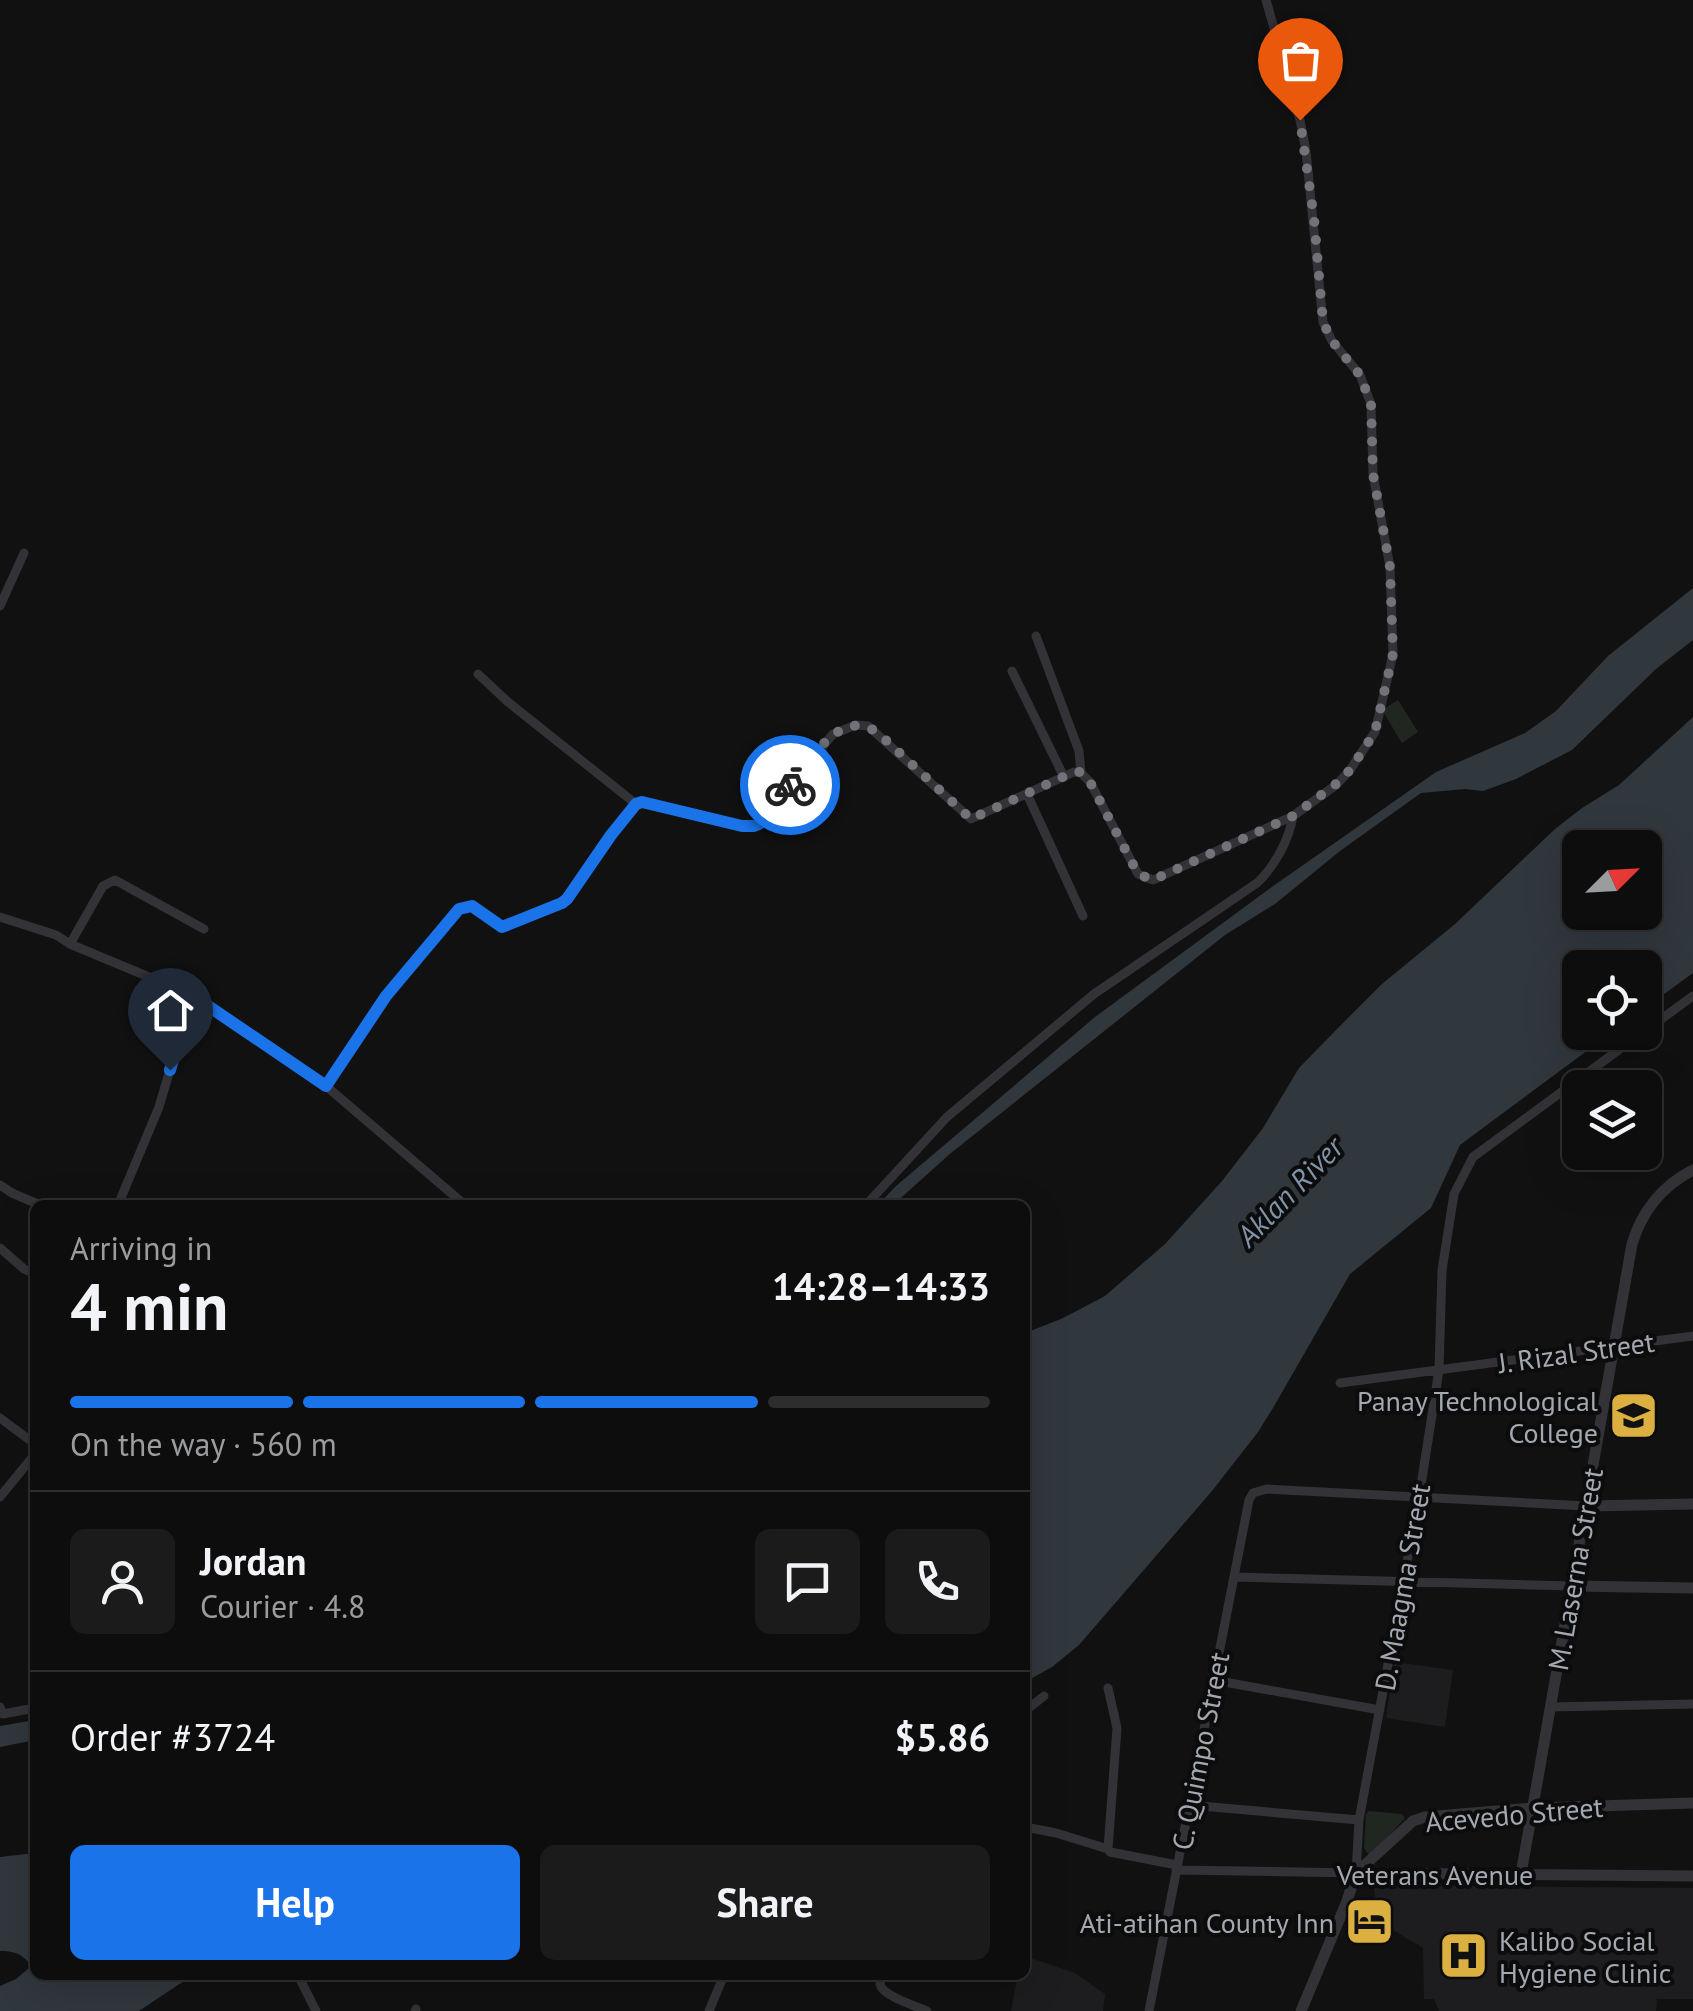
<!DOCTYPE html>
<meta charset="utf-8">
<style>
:root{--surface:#0d0d0e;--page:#1b1b1c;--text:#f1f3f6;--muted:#9a9c9e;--line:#2d2d2e;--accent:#1a73e8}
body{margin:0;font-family:"PT Sans",sans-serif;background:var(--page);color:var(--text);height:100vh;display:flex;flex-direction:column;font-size:38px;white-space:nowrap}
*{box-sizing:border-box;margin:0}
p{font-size:32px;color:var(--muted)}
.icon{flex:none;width:55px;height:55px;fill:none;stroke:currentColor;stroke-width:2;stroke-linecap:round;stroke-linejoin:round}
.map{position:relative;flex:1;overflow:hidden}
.sheet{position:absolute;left:30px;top:1200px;width:1000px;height:780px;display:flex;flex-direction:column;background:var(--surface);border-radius:15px;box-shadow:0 10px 40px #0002,0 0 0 2px var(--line)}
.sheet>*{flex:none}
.needle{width:65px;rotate:66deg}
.controls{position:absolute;left:1562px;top:830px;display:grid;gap:20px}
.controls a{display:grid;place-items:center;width:100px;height:100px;border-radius:15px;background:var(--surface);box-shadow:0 10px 40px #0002,0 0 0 2px var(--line);font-size:50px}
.pin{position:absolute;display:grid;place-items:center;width:85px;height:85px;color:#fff;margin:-102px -42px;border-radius:50% 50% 50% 0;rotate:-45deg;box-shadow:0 0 10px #0007}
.pin .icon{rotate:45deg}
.courier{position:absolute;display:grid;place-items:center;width:100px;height:100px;margin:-50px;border:8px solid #1a73e8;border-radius:50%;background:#fff;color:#222;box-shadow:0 2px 12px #0007}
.summary em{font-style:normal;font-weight:700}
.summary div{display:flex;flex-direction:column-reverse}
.summary{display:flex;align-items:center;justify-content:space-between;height:170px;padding:0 40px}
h1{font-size:65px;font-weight:700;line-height:75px}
.bar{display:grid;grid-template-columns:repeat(4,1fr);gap:15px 10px;align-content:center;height:120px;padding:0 40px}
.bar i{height:12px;border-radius:8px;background:var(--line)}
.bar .active{background:var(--accent)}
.bar p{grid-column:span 4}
.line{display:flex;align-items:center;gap:25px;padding:0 40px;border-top:2px solid var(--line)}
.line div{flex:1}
.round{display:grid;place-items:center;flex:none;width:105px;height:105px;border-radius:15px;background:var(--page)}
.primary-button{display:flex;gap:20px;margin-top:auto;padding:20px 40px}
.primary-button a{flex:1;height:115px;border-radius:15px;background:var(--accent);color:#fff;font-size:40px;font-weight:700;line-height:115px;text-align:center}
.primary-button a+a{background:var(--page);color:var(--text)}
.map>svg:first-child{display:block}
.built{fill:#1d1d1f}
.green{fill:#202721}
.water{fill:#30373d;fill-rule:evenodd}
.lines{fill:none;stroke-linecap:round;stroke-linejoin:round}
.minor{stroke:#333337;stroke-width:9}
.tertiary{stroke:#333337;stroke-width:11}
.done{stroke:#717379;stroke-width:10;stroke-dasharray:0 18}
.route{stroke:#1a73e8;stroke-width:12}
.labels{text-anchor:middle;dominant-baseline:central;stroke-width:8;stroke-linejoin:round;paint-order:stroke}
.street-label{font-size:28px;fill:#a4a8b1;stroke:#0c0c0d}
.poi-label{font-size:28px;fill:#a4a8b1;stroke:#0c0c0d;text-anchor:end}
.water-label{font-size:30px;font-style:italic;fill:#7f93a9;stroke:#0c0c0d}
</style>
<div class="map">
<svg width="1693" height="2011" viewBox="0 0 1693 2011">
<rect width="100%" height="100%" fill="#111112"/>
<path class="built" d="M1394 1662 1453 1670 1445 1727 1386 1718Z
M1373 1885 1693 1888V1999H1657L1656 2011H1439L1434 1999H1424L1423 1948 1388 1927 1379 1918Z
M1025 1956 1075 1973 1105 1994 1103 2011H1011L1018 1975H1025Z"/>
<path class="green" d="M1398 700 1418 732 1402 743 1382 710Z
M1369 1811 1402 1814 1405 1818 1372 1854H1368L1364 1848 1366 1814Z"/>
<path class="water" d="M1693 588V640L1656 669 1572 750 1516 779 1483 791 1465 789 1421 793 1340 851 1275 904 1225 935 951 1153 893 1205H878L896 1186 1095 1017 1269 889 1436 772 1525 733 1556 711 1608 656Z
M1693 717V973L1645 1008V968H1580V1032L1611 1033 1460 1145 1431 1208 1350 1274 1273 1408 1258 1432 1212 1491 1079 1645 1052 1667 1025 1682V1333L1061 1319 1105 1296 1165 1244 1222 1181 1263 1128 1299 1068 1337 1029 1382 984 1455 924 1555 829 1582 808 1619 785ZM1580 848H1645V912H1580Z
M35 1720V1740L0 1747V1726Z
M35 1853V1975H193L139 2011H0V1986L16 1979 29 1968V1963C21 1953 13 1951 0 1951V1857Z"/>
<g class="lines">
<path class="minor" d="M0 606 24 553
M1036 636 1079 751 1081 773
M1012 671 1064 777
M478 674 508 702 636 804
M1027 794 1083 916
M0 917 56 935 70 944 192 995 326 1086 465 1205
M70 944 103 886 115 880 204 929
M1645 1031 1693 996
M326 1086 387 996 459 909 472 906 497 925 506 927 567 899 611 835 636 804 642 802 742 827 754 826 759 823 833 734 856 725 868 726 971 819 1074 772 1081 773 1090 782 1138 874 1153 880 1293 816 1336 785 1350 770 1375 732 1393 654 1390 567 1373 474 1371 404 1360 375 1332 341 1323 322 1306 151 1300 120 1266 0
M0 1185 12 1193 40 1205
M118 1205 159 1107 192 995
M866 1205 947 1117 1094 994 1257 883C1275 866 1289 840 1293 816
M0 1248 24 1269 35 1274
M1340 1383 1693 1336
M0 1418 35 1444
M0 1497 35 1454
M1234 1577 1572 1586
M1213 1680 1380 1710
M1108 1688 1117 1728 1108 1849 1110 1852 1177 1865
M0 1707 3 1714 35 1708
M1551 1707 1693 1704
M1025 1711 1044 1696
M1189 1805 1359 1820
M1025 1827 1056 1833 1108 1849
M1176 1870 1356 1873 1359 1820 1419 1498 1439 1370 1442 1270 1454 1194 1473 1157 1643 1032
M298 1975 316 2011
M883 1975C882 1978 880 1981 880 1984 882 1996 916 2006 927 2011
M415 2011 416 2009
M709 2011 724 1975
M1149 2011 1249 1500 1253 1493 1267 1489 1587 1506"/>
<path class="tertiary" d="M1587 1506 1693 1504
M1572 1586 1693 1588
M1356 1873 1693 1876
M1521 1874 1632 1244C1642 1211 1662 1186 1693 1170
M1301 2011 1347 1901 1356 1873 1413 1821 1425 1817 1533 1808 1693 1803"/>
</g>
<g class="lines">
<path class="done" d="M790 785C811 760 841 706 878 733L971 819 1074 772H1081L1090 782 1138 874 1153 880 1293 816 1336 784 1350 770 1375 732 1393 654 1390 567 1373 474 1371 404 1360 375 1332 341 1323 322 1314 218 1300 120"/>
<path class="route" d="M170 1070 192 995 326 1086 386 996 459 909 472 906 502 927 562 903 567 899 611 835 636 804 642 802 742 826H754L759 824 790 785"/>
</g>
<defs>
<symbol id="university-square" viewBox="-11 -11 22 22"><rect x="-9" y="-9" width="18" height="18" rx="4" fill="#dbaf40" stroke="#0c0c0d"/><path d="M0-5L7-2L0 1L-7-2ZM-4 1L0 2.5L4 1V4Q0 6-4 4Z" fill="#111"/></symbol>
<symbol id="hotel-square" viewBox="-11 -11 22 22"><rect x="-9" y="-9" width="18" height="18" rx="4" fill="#dbaf40" stroke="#0c0c0d"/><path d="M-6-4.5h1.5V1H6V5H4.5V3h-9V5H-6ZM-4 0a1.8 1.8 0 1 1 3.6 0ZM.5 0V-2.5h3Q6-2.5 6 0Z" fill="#111"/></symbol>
<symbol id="hospital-square" viewBox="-11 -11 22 22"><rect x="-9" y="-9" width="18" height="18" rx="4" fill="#dbaf40" stroke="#0c0c0d"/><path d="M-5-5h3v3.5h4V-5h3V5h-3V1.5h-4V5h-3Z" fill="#111"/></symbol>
</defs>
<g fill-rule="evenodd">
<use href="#university-square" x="1606" y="1388" width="55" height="55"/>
<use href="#hotel-square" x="1342" y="1894" width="55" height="55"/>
<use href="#hospital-square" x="1436" y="1928" width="55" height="55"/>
</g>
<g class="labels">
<g class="street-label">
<text transform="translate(1576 1352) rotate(-8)">J. Rizal Street</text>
<text transform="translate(1575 1569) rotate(-80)">M. Laserna Street</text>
<text transform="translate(1402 1587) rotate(-80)">D. Maagma Street</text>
<text transform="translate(1200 1751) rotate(-79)">C. Quimpo Street</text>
<text transform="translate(1514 1814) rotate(-5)">Acevedo Street</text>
<text x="1435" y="1874">Veterans Avenue</text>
</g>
<g class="poi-label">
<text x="1598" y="1400">Panay Technological<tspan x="1598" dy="32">College</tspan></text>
<text x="1334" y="1922">Ati-atihan County Inn</text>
<text x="1499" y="1940" text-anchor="start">Kalibo Social<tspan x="1499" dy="32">Hygiene Clinic</tspan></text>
</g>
<g class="water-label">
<text transform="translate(1289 1191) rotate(-46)">Aklan River</text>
</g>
</g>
</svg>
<div class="controls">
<a><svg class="needle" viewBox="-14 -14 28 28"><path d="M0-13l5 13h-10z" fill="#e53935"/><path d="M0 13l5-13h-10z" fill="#9a9c9e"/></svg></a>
<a><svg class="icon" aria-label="locate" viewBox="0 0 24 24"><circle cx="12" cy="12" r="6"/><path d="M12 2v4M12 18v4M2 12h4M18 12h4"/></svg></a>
<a><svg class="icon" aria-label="layers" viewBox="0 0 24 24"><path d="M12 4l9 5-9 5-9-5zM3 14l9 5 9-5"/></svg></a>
</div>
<div class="pin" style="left:1300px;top:120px;background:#ea580c"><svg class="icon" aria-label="bag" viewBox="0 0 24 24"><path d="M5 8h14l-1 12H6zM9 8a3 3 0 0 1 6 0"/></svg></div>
<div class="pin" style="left:170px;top:1070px;background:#1f2937"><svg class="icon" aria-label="home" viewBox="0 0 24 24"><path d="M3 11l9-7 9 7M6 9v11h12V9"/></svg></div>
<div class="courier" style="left:790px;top:785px"><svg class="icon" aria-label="bike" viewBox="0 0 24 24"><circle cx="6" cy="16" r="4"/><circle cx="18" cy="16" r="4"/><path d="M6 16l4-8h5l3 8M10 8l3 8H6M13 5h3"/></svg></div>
<section class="sheet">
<div class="summary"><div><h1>4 min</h1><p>Arriving in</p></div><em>14:28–14:33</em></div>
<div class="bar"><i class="active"></i><i class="active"></i><i class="active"></i><i></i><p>On the way · 560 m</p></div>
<div class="line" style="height:180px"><a class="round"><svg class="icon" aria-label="person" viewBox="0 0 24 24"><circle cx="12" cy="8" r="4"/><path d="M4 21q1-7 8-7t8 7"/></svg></a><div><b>Jordan</b><p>Courier · 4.8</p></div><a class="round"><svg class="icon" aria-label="chat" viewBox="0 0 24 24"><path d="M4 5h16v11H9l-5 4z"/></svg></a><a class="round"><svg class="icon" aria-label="phone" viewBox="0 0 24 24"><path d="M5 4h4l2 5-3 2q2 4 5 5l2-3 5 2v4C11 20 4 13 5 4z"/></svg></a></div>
<div class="line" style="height:130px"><div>Order #3724</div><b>$5.86</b></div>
<div class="primary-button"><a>Help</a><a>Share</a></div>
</section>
</div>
